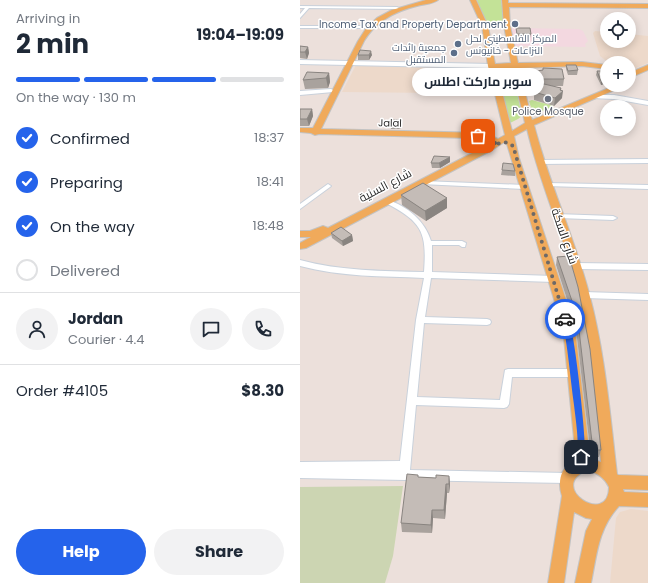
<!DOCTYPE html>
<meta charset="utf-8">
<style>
:root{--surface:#fff;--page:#f2f2f3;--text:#1f2937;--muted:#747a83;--line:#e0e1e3;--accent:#2563eb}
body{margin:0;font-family:Poppins,Cairo,sans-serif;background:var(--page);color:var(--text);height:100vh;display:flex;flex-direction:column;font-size:15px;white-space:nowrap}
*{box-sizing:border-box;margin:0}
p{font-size:13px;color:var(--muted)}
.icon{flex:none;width:22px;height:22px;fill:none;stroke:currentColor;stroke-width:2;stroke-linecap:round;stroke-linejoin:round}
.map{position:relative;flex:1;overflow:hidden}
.side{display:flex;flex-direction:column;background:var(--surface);width:300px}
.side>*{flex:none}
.fabs{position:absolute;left:300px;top:12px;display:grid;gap:8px}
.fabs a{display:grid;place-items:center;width:36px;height:36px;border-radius:50%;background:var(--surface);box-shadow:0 2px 10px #0003;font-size:20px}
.pin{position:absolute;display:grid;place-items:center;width:34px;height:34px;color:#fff;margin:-17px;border-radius:8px;box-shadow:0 2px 6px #0006}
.courier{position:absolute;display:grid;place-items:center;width:40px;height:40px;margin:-20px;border:3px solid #2563eb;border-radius:50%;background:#fff;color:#222;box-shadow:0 1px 5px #0007}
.bubble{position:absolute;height:28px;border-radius:14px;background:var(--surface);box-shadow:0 2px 10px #0003;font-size:13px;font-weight:700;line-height:28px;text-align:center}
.summary em{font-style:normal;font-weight:700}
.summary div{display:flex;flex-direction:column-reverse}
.summary{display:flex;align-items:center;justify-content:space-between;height:68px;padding:0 16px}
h1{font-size:26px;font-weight:700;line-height:30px}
.bar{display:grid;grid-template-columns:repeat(4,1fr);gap:6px 4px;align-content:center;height:48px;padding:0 16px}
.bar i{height:5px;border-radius:3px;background:var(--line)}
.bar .on{background:var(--accent)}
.bar p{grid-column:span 4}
.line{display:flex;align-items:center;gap:10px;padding:0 16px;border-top:1px solid var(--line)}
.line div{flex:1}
.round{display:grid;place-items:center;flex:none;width:42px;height:42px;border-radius:21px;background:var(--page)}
ol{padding:0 16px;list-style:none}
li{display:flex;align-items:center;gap:12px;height:44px}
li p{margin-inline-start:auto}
li .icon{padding:4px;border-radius:50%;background:var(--accent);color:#fff;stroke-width:4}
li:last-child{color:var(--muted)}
li i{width:22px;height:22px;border:2px solid var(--line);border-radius:50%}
.cta{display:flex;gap:8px;margin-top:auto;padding:8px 16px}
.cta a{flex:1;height:46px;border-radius:24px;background:var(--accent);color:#fff;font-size:16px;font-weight:700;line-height:46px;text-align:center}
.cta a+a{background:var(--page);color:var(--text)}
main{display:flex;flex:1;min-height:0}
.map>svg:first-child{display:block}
.education{fill:#edd9ca}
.medical{fill:#f3d8e0}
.green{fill:#c3e297}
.cemetery{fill:#ccd5b2}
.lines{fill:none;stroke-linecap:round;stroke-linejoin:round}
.minor-casing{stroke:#c9d1db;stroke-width:2}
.major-casing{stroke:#c3c3c3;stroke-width:2}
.minor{fill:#fff;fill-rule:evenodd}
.major{fill:#f0aa5b;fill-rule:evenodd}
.wall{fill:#a9a29d}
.shaded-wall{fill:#898480}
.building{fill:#c4bcb7;stroke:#898480}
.route{fill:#2563eb}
.done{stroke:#6d6967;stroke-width:4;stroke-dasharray:0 7.2}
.service-dot{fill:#5c6f8a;stroke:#fff;stroke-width:1.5}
.worship-dot{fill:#6b7280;stroke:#fff;stroke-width:1.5}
.labels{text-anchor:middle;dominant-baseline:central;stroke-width:3;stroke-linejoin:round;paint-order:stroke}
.far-service-label{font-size:10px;fill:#4e5e75;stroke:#fff;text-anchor:end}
.far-worship-label{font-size:10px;fill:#5b616d;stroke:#fff}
.far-street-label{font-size:10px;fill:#292929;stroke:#fff}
.street-label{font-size:12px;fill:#292929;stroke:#fff}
</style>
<main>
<section class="side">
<div class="summary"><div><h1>2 min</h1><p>Arriving in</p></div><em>19:04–19:09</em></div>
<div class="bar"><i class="on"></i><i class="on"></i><i class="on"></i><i></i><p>On the way · 130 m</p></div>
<ol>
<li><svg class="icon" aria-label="check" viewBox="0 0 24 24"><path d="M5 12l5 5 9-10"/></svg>Confirmed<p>18:37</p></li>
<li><svg class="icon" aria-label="check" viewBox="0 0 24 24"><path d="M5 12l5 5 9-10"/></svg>Preparing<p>18:41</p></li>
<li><svg class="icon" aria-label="check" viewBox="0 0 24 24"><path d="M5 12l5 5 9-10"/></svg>On the way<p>18:48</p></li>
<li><i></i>Delivered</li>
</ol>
<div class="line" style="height:72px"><a class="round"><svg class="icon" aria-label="person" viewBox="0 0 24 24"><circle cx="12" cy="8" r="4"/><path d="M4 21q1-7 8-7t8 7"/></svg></a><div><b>Jordan</b><p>Courier · 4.4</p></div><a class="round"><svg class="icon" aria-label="chat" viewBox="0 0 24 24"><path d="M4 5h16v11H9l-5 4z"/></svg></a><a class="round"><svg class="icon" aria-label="phone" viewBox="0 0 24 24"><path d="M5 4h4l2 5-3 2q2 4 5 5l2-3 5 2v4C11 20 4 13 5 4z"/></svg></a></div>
<div class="line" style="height:52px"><div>Order #4105</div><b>$8.30</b></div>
<div class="cta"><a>Help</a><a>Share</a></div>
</section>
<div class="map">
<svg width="348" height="583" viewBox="0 0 348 583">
<rect width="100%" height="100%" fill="#ece0db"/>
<path class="education" d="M295 31 307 32V41H329V34L348 36V63L329 71V63H309L300 56 293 33Z
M56 65 145 66 136 93 42 92Z
M331 509 348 511V583H310L316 518 320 512Z"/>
<path class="medical" d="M209 28 279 29 283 31 288 41 285 44 286 47 214 46Z"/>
<path class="green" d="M177 0H201L205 25H186Z
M217 93 222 116 218 119 210 123 208 121 203 96Z
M232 100 254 106C241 111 233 118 229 101Z"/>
<path class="cemetery" d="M103 486 93 556 85 583H0V487Z"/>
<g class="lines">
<defs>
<path id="minor" d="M0 6 97 7 99 8 97 9 9 8 0 18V14L5 8H0Z
M185 25H207L209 26 207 27H183V26Z
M0 26H66L68 27 66 28H0Z
M0 60 192 64 195 66 192 68 0 64Z
M31 89 33 90V92L0 95V91Z
M294 95H314L348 101V105L314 99 292 98 291 97Z
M348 159V163L239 164 236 162 239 160Z
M123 181 224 185 227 187 224 189 121 184V182Z
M248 183 348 185V189L246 186 245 185Z
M28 184 31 186 30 187 0 209V204Z
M88 200C107 206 125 221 131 241H162L166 243 165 247H162L159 245H132V272L254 276 258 279 254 282 131 278 125 317 187 319 190 320 191 322 190 324 187 325 124 323 117 397 200 400 205 370 208 369H273L276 370 278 373 276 376 273 377H212L209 404 207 407 204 408 116 405 110 470 267 473 271 475 272 478 271 481 267 483 0 478V462L100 461 116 320 124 278C82 276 41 277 0 266V260C41 271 82 271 124 272 127 232 122 222 86 203L85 202Z
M256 214 313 216 317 218 313 220 258 218 254 216Z
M276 263 348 264V270L276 269 272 266Z
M284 292 348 294V300L284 298 280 295Z"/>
<path id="major" d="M126 0H138C133 4 124 4 117 6 96 11 76 21 64 41L21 129 185 133 198 139 205 135 188 66 182 26 170 0H176L188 26 195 64 211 63 204 26 202 0H208V3L348 4V8L209 7 210 26 218 63 282 62 307 65V69L282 66 219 68 232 120 316 85H326L234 125C249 183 274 236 289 293 305 352 310 414 317 474L318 475 348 476V490L323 489 324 492 348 493V507L319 506C298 529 297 554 291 583H275L286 531 292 519 286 518 274 512 264 583H248L262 496C258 484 259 468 273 463L275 449 264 338 257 309 206 141 192 150 6 248 0 249V243L11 237H0V231H10L23 226 28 228 178 150 170 147 167 142 169 138 19 134 15 135 11 133 0 132V128H13L58 41 67 27 77 18 92 10ZM196 68H212L225 123 212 131ZM227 129C240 185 265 238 278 294 291 349 296 406 301 462L288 458 289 449 276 338 269 309 219 158 214 136ZM182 138 188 139 191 142C186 146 182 147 176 143V141ZM288 470C297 473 305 478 309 487 309 528 245 486 288 470Z
M348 65V70L329 78V73Z"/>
</defs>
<use href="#minor" class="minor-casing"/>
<use href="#major" class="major-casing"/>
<use href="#minor" class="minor"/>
<use href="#major" class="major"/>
</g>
<path class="wall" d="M216 28 231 34 230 38H217Z
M0 46 8 47 9 53 7 59 0 58Z
M58 55H72L69 60H58Z
M266 65 278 70 277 75H268L266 69Z
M243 68 264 79 263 86H252L261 88 262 98 254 106 234 100V92L241 86V84H236L235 78 236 71 243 70Z
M297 71H307V83L301 85 296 75Z
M29 73 30 82 28 88 5 89 3 80Z
M0 109H12L13 116 9 126H0Z
M101 120 102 125 100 129H91L90 124Z
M184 120 183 131H168V126Z
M150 162 140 168H132L131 163Z
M202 170 215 171V176L201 175Z
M101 195 147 198V208L126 221 102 205Z
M31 233 52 235 53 241 43 246 32 238Z
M269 256 301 450 299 457H290V449L277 338 270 309 256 265 257 257Z
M149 476 150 485 149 493H147L145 519 133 518 132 533 102 532 101 523 119 477 136 478Z"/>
<path class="shaded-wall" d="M8 47 9 53 7 59 5 52Z
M71 51 72 55 69 60V55Z
M29 73 30 82 28 88 26 78Z
M307 79V83L301 85V81Z
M261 88V93L263 91 262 98 254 106 255 98Z
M12 109 13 116 9 126 7 119Z
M101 120 102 125 100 129V124Z
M150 157V162L140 168 139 163Z
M147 198V208L126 221 125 211Z
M52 235 53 241 43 246 42 241Z
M149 476 150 485 149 493Z
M146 484 147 493 145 519 144 510Z
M132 510 133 518 132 533 131 525Z"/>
<path class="building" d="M216 28H230L231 34H217Z
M0 46 8 47 5 52H0Z
M60 50 71 51 69 55H58Z
M266 65H276L278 70 268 71Z
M243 68 262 69 264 79H242L241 77H237L236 71 243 70Z
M297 71H307V79L301 81Z
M7 72 29 73 26 78 3 80Z
M244 84 261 88 260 90 263 91 255 98 234 92Z
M0 109H12L7 119H0Z
M92 120H101L100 124H90Z
M169 120H184L183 126H168Z
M134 156 150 157 139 163H131Z
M203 163 213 164 215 171 202 170Z
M123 183 147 198 125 211 101 195Z
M41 227 52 235 42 241 31 233Z
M269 256 278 287 290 349 301 450H292V442L279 330 272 301 257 257Z
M107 474 118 475V477L136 478V475L149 476V484H146L144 510H132L131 525 101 523Z"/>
<path class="route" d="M265 316C266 317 267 317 268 318 274 324 287 444 285 457L281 461 277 457C279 440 276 422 274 405 270 376 268 347 262 319Z"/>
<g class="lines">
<path class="done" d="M178 136H188L196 141 194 145C202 142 207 141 213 146L265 319"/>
</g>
<g class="service-dot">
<circle cx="215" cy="24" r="4"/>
<circle cx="158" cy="44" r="4"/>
<circle cx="154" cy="53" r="4"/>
</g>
<circle class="worship-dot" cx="248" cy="99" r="4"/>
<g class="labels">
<g class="far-service-label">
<text x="207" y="24">Income Tax and Property Department</text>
<text x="166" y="38" text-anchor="start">المركز الفلسطيني لحل<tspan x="166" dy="12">النزاعات - خانيونس</tspan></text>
<text x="146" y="47">جمعية رائدات<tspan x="146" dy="12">المستقبل</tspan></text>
</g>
<g class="far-worship-label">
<text x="248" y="111">Police Mosque</text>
</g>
<g class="far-street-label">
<text transform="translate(90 123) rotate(1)">Jalal</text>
</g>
<g class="street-label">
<text transform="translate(85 185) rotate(-28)">شارع السنية</text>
<text transform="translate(265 236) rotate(71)">شارع السكة</text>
</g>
</g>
</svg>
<div class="fabs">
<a><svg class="icon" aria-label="locate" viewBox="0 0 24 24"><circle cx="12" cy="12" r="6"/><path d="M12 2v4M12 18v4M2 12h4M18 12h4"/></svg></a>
<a>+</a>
<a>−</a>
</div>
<div class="pin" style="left:178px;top:136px;background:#ea580c"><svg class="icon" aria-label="bag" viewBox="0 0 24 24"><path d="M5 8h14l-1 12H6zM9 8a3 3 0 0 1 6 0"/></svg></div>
<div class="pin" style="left:281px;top:457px;background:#1f2937"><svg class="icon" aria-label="home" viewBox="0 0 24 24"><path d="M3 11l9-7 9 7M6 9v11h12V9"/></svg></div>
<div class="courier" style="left:265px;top:319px"><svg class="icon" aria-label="car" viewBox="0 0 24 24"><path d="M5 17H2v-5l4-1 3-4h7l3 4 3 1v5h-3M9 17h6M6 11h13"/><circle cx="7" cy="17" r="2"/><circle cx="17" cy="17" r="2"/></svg></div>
<div class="bubble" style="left:112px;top:68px;width:132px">سوبر ماركت اطلس</div>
</div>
</main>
